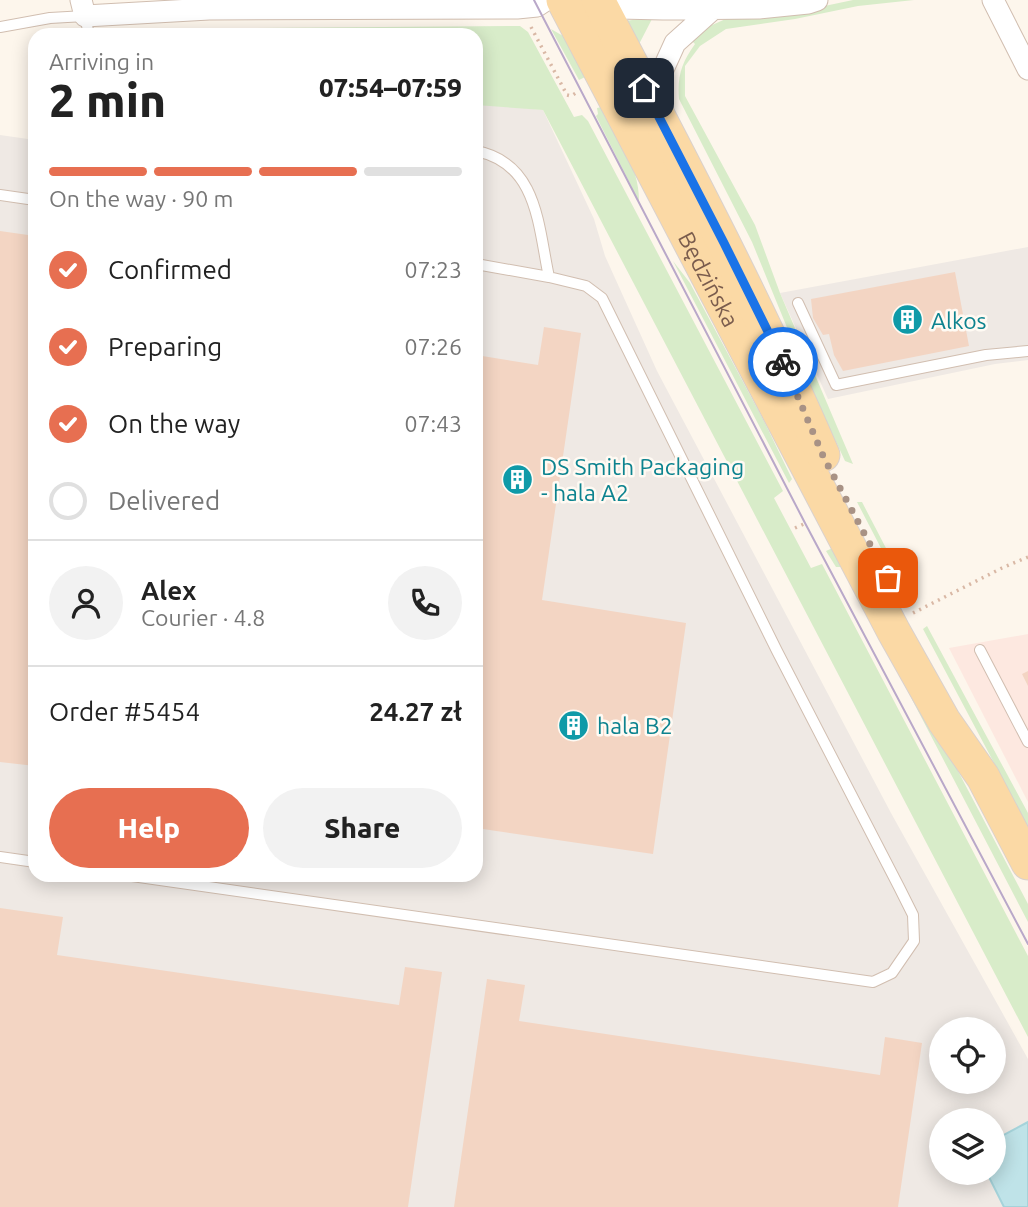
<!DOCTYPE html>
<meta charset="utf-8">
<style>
:root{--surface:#fff;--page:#f2f2f2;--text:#222;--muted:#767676;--line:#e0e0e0;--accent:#e76f51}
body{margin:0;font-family:Ubuntu,sans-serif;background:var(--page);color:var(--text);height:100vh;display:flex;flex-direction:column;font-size:26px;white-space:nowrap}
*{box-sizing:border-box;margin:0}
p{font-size:23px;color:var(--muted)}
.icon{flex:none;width:38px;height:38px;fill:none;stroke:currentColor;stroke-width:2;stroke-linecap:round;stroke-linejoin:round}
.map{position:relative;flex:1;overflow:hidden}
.sheet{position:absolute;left:28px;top:28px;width:455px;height:854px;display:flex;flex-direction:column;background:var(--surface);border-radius:21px;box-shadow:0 4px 18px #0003}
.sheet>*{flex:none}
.tools{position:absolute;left:929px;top:1017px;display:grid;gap:14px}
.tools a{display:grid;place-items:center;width:77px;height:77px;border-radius:50%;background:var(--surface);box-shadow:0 4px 18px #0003;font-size:35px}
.pin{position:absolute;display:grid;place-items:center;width:60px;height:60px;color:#fff;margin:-30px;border-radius:14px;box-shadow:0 4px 10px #0006}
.courier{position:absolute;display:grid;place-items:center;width:70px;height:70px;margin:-35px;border:5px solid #1a73e8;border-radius:50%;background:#fff;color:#222;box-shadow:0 2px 9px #0007}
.overview em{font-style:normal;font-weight:800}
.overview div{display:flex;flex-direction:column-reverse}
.overview{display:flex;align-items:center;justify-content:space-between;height:119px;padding:0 21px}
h1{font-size:46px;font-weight:800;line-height:52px}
.bar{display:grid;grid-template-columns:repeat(4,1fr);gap:10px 7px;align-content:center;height:84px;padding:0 21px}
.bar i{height:9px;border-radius:5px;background:var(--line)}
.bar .current{background:var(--accent)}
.bar p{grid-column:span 4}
.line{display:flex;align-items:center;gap:18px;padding:0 21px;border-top:2px solid var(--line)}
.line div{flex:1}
.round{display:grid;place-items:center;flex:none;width:74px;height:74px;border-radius:37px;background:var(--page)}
ol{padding:0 21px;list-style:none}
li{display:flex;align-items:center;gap:21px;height:77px}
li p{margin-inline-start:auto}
li .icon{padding:7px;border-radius:50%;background:var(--accent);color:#fff;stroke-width:4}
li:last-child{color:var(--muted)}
li i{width:38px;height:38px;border:4px solid var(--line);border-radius:50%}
.primary-button{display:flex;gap:14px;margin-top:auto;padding:14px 21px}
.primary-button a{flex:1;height:80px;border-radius:42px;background:var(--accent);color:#fff;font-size:28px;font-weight:800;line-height:80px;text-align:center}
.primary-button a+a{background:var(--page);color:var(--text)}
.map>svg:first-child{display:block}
.commercial{fill:#fde8e0}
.industrial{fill:#efe9e4;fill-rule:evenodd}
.green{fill:#d8ecc9}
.water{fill:#bfe3e8;stroke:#a5d3da;stroke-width:2}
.building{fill:#f3d5c3}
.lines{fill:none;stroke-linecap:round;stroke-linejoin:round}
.lane-casing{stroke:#d1beb0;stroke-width:12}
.street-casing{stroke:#d1beb0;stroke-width:23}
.primary-casing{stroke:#dad1cd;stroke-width:35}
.path{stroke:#d9b8a5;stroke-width:3.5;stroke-dasharray:2 5;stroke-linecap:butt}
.lane{stroke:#fff;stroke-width:10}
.street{stroke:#fff;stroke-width:21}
.primary{stroke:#fbd9a5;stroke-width:33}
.tram{stroke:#b9a8c9;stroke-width:2}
.done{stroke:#a89285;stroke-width:7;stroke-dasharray:0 12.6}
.route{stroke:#1a73e8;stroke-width:9}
.labels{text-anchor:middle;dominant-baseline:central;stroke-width:5;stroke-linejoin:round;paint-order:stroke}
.street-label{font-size:23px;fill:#7a5c4d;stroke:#fffaf3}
.culture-label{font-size:23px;fill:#0d838f;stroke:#fffaf3;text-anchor:start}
</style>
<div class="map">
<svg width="1028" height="1207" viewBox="0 0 1028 1207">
<rect width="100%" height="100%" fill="#fdf6ec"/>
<path class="commercial" d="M1028 634V802L949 648Z"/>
<path class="industrial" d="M476 103 543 110 594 219 605 256 657 371 891 813 1028 1059V1207H0V135L35 140V875H476ZM942 1029H994V1082H942ZM942 1120H994V1172H942Z
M1028 247V360L995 364 828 399 780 293Z"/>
<path class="green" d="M853 0H914L858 6 795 19 726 29 700 46 685 66V96L755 225 780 293 853 464 845 461 818 403 752 242 679 99C677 76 682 62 695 44L691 40 710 26 730 17 796 12Z
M638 19H652L636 50 626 21Z
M520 26 528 32 574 117 582 115 588 121 783 491 774 498 811 568 822 564 1028 956V1037L543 110 476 105V35H170L252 28Z
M551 29 570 40 591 74 579 80Z
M602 107C617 135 640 168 639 202L596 116 598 114 597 108Z
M673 261 690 283 764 421 792 479 789 483Z
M857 502H862L913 600 909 602Z
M839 545 1028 904V922L843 567H836L826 551Z
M927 626 1028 813V827L923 629Z"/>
<path class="water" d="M1028 1122V1207H1004L987 1173 994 1172V1140Z"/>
<path class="building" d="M0 231 35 236V766L0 762Z
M955 272 969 346 843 371 834 355 829 334 823 335 813 318 811 299Z
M544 327 581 333 542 600 686 623 653 854 476 828V355L538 365Z
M1028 671V686L1022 674Z
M0 908 63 917 57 955 399 1005 405 967 442 972 408 1207H0Z
M487 979 525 985 519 1021 880 1075 885 1037 922 1043 898 1207H454Z"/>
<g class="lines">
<defs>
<path id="lane" d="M0 27 50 18 85 16 89 35
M0 195 35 200
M476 264 549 277
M798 303 836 385 986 355 1028 351
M980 650 1028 742
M0 857 35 862
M125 875 873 982 892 973 914 941 913 915 899 887 777 651 602 298 586 286 549 277C538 226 538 163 476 151"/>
<path id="street" d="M81 0 85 16 209 9 517 8 537 6 546 0
M605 0 619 8 663 9 759 8 808 3 817 0
M993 0 1028 69
M661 111 660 76 675 43 714 8"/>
<g id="primary">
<path id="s1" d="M563 0 894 632 944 721 983 777 1028 863"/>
<path d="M598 0C676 150 756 299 823 455"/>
</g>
</defs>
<use href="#lane" class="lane-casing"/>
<use href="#street" class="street-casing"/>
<use href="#primary" class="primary-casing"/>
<path class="path" d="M531 27 567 95 571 96 579 91
M795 528 806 523
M913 613 1002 568 1028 557"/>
<use href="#lane" class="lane"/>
<use href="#street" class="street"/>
<use href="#primary" class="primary"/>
<path class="tram" d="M534 0 805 523 1028 944"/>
</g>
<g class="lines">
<path class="done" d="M783 362 824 458 888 578"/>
<path class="route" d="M644 88 724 243 783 362"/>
</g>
<defs>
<symbol id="building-disc" viewBox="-11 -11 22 22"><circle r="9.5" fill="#0f9aa8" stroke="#fffaf3"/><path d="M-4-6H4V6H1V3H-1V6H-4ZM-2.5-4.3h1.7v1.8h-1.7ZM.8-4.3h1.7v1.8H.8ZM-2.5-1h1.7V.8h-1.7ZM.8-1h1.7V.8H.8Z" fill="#fff"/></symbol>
</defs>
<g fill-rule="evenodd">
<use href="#building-disc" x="890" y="302" width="35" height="35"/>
<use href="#building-disc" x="500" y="462" width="35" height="35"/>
<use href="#building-disc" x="556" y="708" width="35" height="35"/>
</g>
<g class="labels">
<g class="street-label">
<text stroke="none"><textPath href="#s1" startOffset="315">Będzińska</textPath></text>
</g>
<g class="culture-label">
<text x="931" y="320">Alkos</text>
<text x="541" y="466">DS Smith Packaging<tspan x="541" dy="26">- hala A2</tspan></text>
<text x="597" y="725">hala B2</text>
</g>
</g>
</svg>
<div class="tools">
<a><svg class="icon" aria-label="locate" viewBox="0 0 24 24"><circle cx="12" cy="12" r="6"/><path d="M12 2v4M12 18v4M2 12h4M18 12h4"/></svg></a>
<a><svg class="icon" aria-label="layers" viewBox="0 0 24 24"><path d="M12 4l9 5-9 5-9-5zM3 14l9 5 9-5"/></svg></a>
</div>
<div class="pin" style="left:888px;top:578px;background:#ea580c"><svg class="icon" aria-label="bag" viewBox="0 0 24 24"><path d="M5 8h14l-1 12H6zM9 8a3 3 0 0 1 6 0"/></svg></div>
<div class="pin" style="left:644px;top:88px;background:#1f2937"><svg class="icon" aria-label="home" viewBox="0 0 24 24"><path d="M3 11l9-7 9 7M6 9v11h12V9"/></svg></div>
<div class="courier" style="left:783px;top:362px"><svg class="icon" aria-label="bike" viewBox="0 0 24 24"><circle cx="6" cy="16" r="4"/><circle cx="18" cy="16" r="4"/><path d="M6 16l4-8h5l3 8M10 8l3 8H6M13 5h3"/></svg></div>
<section class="sheet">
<div class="overview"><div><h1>2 min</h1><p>Arriving in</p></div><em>07:54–07:59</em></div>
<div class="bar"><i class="current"></i><i class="current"></i><i class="current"></i><i></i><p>On the way · 90 m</p></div>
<ol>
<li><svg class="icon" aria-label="check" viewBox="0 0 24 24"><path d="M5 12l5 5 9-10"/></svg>Confirmed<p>07:23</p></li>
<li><svg class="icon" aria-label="check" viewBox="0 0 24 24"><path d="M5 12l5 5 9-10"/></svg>Preparing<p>07:26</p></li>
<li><svg class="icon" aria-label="check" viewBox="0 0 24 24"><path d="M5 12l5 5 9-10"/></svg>On the way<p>07:43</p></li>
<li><i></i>Delivered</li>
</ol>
<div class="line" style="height:126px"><a class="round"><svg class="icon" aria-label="person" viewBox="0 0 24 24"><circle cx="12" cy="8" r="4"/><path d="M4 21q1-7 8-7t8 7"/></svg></a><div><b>Alex</b><p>Courier · 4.8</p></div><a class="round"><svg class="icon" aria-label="phone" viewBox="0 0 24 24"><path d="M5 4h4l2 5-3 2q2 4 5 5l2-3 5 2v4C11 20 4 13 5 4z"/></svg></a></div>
<div class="line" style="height:91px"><div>Order #5454</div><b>24.27 zł</b></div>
<div class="primary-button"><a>Help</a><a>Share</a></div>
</section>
</div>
